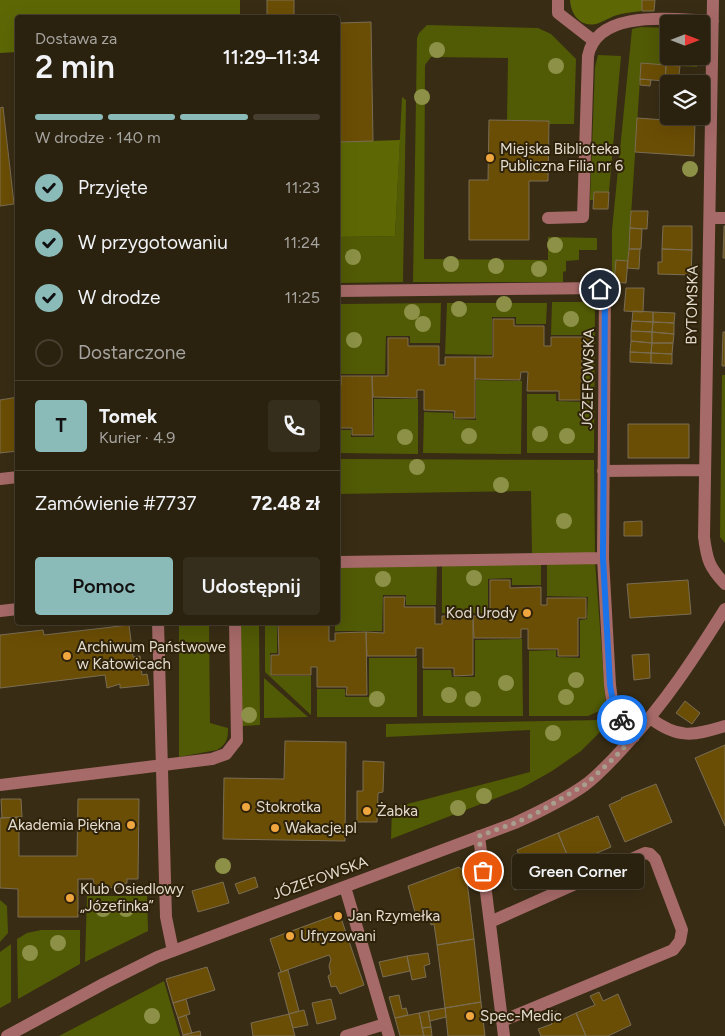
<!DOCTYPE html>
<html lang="pl">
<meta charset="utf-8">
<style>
:root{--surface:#2a210f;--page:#362e1d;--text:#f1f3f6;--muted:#a5a39e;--line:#463e2f;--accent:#8bbbb9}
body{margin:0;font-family:Figtree,sans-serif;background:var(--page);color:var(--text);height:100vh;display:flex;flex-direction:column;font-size:19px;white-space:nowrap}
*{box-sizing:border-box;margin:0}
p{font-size:16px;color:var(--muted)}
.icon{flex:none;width:28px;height:28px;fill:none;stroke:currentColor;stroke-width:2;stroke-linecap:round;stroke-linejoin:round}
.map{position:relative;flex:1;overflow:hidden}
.panel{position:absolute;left:15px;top:15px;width:325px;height:610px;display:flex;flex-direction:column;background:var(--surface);border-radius:5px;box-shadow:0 5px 20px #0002,0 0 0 1px var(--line)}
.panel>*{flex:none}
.needle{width:32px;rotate:90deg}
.buttons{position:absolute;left:660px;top:15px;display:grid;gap:10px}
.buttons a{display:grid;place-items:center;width:50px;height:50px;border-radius:5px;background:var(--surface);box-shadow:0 5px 20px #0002,0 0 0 1px var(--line);font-size:25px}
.pin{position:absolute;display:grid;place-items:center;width:42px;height:42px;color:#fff;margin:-21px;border:2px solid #fff;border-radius:50%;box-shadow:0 1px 5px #0007}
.courier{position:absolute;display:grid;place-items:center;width:50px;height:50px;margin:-25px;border:4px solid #1a73e8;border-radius:50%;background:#fff;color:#222;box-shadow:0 1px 6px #0007}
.bubble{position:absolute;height:35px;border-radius:5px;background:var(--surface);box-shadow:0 5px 20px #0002,0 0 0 1px var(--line);font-size:16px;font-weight:600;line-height:35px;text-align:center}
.overview em{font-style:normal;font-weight:600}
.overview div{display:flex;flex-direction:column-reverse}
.overview{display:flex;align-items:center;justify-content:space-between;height:85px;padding:0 20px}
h1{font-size:32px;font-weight:600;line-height:38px}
.bar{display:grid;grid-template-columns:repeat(4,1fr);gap:8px 5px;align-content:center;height:60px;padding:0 20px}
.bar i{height:6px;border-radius:4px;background:var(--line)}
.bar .current{background:var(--accent)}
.bar p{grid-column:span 4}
.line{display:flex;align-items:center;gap:12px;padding:0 20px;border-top:1px solid var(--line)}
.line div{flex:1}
.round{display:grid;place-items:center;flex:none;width:52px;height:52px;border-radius:5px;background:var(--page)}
ol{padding:0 20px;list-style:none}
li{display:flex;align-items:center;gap:15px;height:55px}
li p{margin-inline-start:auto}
li .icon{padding:5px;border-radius:50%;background:var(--accent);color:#111;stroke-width:4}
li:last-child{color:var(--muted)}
li i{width:28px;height:28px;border:2px solid var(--line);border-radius:50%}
.action{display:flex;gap:10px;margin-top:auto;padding:10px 20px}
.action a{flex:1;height:58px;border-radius:5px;background:var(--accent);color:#111;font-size:20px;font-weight:600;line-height:58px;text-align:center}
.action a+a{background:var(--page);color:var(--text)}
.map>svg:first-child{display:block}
.green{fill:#515a05}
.forest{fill:#5d6805}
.building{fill:#6b4e05;stroke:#7a6d53}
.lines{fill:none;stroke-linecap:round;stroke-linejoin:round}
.minor{stroke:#a66a68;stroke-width:12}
.tree{fill:#8c9147}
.done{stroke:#a89e8d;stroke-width:5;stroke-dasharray:0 9}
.route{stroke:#1a73e8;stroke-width:6}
.poi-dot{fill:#f0a63e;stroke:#2e220a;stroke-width:2}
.labels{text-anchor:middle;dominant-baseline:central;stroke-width:4;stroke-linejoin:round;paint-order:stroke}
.poi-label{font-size:15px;fill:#e4dcce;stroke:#2e220a;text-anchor:start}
.street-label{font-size:15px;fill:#e4dcce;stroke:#2e220a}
</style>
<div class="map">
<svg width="725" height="1036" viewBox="0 0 725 1036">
<rect width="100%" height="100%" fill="#382c14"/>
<path class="green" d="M427 25 538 28 551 34 576 59 574 124H549V121L507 120 508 58 431 57 425 65 424 259 548 260V237L597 238V250H579V260L566 261V271L563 272V282H413L417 38 419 33Z
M641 27 669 28V56H697V67L641 64 628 261 614 282 612 278V230L632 29Z
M598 55 621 56 609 192H594L593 200H590L595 67Z
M402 97 406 100 403 282 338 283V237L395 236Z
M552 302H587L591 303 595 308 594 453H527V394H556V401L584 402V360L592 359 591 335H551Z
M441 303 440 343H410V336H386L385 374H341V304Z
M447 303H547L546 324H516V317H492V355L445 354Z
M722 375H725V543L720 537Z
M476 380 522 381 521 454 423 453 424 412 453 413V419L476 420Z
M374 399H418V454L338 453V430H351V437H374Z
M338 459 594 460 595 554H532L531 491 338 494Z
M595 561 606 708 588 716H529V651L556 650V657L580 658V620L587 619 588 597 547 596V562Z
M541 562V585H512V578L488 579V613H442V565Z
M437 564 436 605H406V595H383L382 631H335V623L338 622V566Z
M179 623H209L210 723 228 728C228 738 227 744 217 750L179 757Z
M240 623H259L260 725 241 726Z
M265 623H277V653H270L271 676H311V715L265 672Z
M522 639 523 716H423V670H451L452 677H475V640Z
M369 658H417V717H317V689H345V697H369Z
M264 678 308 717 264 718Z
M600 720 601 731 581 751 552 771 522 788 391 839 392 808 530 772V730L386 737V724Z
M87 896H147L148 931 85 962Z
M0 900 7 906 8 933 0 942Z
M41 930H80V964L18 999 17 939 27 933Z
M11 944V1002L0 1008V952Z
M164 981 180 1036H59Z"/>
<path class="forest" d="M0 0H240V17L18 18 17 52 0 53Z
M570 0H642V11C633 12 623 13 614 16 609 18 604 21 599 23 582 29 571 16 570 0Z
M400 140 395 236 338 237V142Z"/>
<path class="building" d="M267 0H294V18H267Z
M642 0H655L654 11H642Z
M371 22 373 141 338 142V23Z
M641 63 666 65 665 81 640 79Z
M666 65 680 66 678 84 665 85Z
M640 79 651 80 650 86 640 85Z
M3 107 14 204 0 206V108Z
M637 118 695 122 694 156 635 152Z
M489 120 549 121 548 181H529V240H469V180H488Z
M594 192H609L608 209H593Z
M631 211H648L647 229 630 228Z
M663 226H692V250L662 249Z
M724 226H725V258H723Z
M630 228 642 229 641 249H629Z
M629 249H640L639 269 627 268Z
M662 249 692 250 691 275 658 274V262H662Z
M616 260 628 261 626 283 614 282Z
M626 288H644L643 312 624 311Z
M633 311 653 312V322L632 321Z
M653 312 675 313 674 323 653 322Z
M493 319H514V326H544V346H551V337H590V358H582V400H559V391H527L528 372H521L520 380 475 379V357H493Z
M632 321 653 322 652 332 631 331Z
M653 322 674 323V334L652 332Z
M631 331 652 332V343L631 341Z
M652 332 674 334 673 343H652Z
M723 332H725V366H722Z
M388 338H408V346H439V365H445V357H475V418H454L455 411 424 410V390H417V398L373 397 372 376H388Z
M631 341 652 343 651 353 630 352Z
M652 343H673L672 354 651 353Z
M630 352 651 353V363L630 362Z
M651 353 672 354V364L651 363Z
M341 376H372L373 435H352V428H338V385H341Z
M18 397V451L0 453V400Z
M628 424H689V458H628Z
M642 521V536H624V522Z
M490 580H510V588L541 587V605H547V598H586V618H578V656H558V649H528V629H521V638H474L473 616H490Z
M688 580 691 614 630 618 627 584Z
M384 597H405L404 607H435V624H442V616H473V675L454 676V668H423V648H416V656H367L366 632 384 633Z
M278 622H329V641H335V633L366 632 367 695H346L347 687H317V667H311V675H271V655H279Z
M129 625 133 657 140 656 142 675 147 674 149 685 120 688V684L107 688 105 675 0 688V635L43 630 44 635Z
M649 654 650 678 634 680 632 655Z
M685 701 700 713 692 724 676 713Z
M285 741 346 742 345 841 223 839 224 778 284 779Z
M725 745V826L695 758Z
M363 761 384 762 383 792 378 793 377 822H357V791H363Z
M656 784 672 822 625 842 609 805 622 799 621 798Z
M1 799H21L22 817 2 818Z
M78 799H139L138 879H127V883L119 885V887L95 889 93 879H78V917H18V889L0 888V818L19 817V856H77Z
M598 816 611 847 571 864 558 833Z
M558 833 571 864 530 882 517 850Z
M459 867 466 873 474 939 437 945 434 924 431 925 430 917 417 920 408 886Z
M517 876 521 888 515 890 511 878Z
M255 877 258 887 239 894 235 884Z
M223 882 229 903 198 912 192 891Z
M335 915 341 918 364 985 340 994 336 986 331 987 328 976 331 974 329 966 331 959 329 955 281 972 270 939Z
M474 939 481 1002 445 1008 437 945Z
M428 953 430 964 424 966 426 977 412 980 407 956Z
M407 956 410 971 383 977 379 962Z
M207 967 215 990 173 1003 166 979Z
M288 970 299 1011 289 1014 278 973Z
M599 992 603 1001 618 994 631 1025 608 1036H586L576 1013 595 1005 590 996Z
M399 995 402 1009 406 1008 408 1015 395 1018 389 997Z
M186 999 190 1014 178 1018 173 1003Z
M331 999 336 1019 317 1024 312 1003Z
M481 1002 485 1036H448L445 1008Z
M445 1008 446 1017 430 1021 428 1011Z
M304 1010 308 1025 293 1028 289 1014Z
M428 1011 431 1027 422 1028 419 1013Z
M557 1011 561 1020 576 1013 586 1036H541L538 1029 552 1024 548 1014Z
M419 1013 424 1036H400L395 1018Z
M289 1014 295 1036H253L251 1023Z
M186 1015 192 1033 183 1035 178 1018Z
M431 1027 432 1036H424L422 1028Z
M200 1031 201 1036H183V1035Z"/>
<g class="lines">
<path class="minor" d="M558 0V13L594 41
M713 0 704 537C707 560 709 567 725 584
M548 218 583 217 588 56C597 7 677 20 713 21
M710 218H725
M338 291 605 288 603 558 610 685 613 708 634 737
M603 471 705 470
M0 479 18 477
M338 562 603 558
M0 611 18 609
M158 622 166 917 173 951
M650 718C678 739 693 736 725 726
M0 785 212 759 226 754 237 740 235 622
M479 836 504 1036
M345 887 389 1036
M490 922 645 853 650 854 655 859 682 930 680 941 673 950 502 1021
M7 1036 105 983 157 957 515 823C539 812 564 800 585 785 600 774 614 758 626 745 665 703 695 657 725 609
M346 1036 385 1024"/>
</g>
<g class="tree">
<circle cx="437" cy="50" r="8"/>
<circle cx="556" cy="66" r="8"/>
<circle cx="422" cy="97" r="8"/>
<circle cx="690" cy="169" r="8"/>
<circle cx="555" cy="245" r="8"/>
<circle cx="353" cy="257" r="8"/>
<circle cx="451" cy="264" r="8"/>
<circle cx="496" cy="266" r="8"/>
<circle cx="539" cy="269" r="8"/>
<circle cx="504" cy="304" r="8"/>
<circle cx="459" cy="309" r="8"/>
<circle cx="412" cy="312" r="8"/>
<circle cx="571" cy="319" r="8"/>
<circle cx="423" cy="324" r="8"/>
<circle cx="354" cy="340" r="8"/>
<circle cx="540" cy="434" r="8"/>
<circle cx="469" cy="436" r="8"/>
<circle cx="567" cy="436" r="8"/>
<circle cx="405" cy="437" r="8"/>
<circle cx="417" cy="467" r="8"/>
<circle cx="501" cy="485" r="8"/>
<circle cx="564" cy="521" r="8"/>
<circle cx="474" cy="578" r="8"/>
<circle cx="383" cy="579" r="8"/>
<circle cx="576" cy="680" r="8"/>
<circle cx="506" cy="683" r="8"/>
<circle cx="449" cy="695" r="8"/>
<circle cx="566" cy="697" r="8"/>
<circle cx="377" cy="699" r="8"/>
<circle cx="473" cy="699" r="8"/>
<circle cx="249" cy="715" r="8"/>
<circle cx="553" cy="733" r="8"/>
<circle cx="484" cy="796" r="8"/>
<circle cx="458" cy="808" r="8"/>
<circle cx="223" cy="866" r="8"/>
<circle cx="103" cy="909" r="8"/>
<circle cx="126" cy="909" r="8"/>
<circle cx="58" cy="943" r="8"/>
<circle cx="30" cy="953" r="8"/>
<circle cx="152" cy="1016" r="8"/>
</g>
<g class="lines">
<path class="done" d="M483 871 479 836 515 823 537 813 586 784 614 758 634 737 622 720"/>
<path class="route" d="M600 289 605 288 603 558 610 685 614 708 622 720"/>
</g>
<g class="poi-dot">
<circle cx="490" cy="158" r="5"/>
<circle cx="527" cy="613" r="5"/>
<circle cx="67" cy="656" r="5"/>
<circle cx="246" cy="807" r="5"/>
<circle cx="367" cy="811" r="5"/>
<circle cx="131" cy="825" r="5"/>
<circle cx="275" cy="828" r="5"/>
<circle cx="70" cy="898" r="5"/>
<circle cx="338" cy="916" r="5"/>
<circle cx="290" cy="936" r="5"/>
<circle cx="470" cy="1016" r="5"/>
</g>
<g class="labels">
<g class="poi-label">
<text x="500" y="149">Miejska Biblioteka<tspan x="500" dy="17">Publiczna Filia nr 6</tspan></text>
<text x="517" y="613" text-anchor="end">Kod Urody</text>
<text x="77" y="647">Archiwum Państwowe<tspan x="77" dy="17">w Katowicach</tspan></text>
<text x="256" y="807">Stokrotka</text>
<text x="377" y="811">Żabka</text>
<text x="121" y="825" text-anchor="end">Akademia Piękna</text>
<text x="285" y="828">Wakacje.pl</text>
<text x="80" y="889">Klub Osiedlowy<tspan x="80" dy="17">„Józefinka”</tspan></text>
<text x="348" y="916">Jan Rzymełka</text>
<text x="300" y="936">Ufryzowani</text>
<text x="480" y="1016">Spec-Medic</text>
</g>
<g class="street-label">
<text transform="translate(692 305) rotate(-89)">BYTOMSKA</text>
<text transform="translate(588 379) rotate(-89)">JÓZEFOWSKA</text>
<text transform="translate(320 878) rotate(-20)">JÓZEFOWSKA</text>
</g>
</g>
</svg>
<div class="buttons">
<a><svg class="needle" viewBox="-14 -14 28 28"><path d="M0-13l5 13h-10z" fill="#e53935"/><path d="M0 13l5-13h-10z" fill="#a5a39e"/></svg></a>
<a><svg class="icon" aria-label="layers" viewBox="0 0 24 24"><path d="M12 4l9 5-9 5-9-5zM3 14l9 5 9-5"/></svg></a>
</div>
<div class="pin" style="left:483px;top:871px;background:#ea580c"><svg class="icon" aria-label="bag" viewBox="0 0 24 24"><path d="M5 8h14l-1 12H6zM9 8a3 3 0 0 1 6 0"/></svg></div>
<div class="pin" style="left:600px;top:289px;background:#1f2937"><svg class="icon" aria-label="home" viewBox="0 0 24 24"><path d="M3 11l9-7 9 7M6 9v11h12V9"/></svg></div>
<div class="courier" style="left:622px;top:720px"><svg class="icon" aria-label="bike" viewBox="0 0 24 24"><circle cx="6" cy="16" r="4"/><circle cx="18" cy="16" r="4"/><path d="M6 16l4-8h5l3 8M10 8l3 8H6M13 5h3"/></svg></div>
<div class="bubble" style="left:512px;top:854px;width:132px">Green Corner</div>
<section class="panel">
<div class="overview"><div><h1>2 min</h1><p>Dostawa za</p></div><em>11:29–11:34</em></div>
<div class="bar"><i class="current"></i><i class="current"></i><i class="current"></i><i></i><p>W drodze · 140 m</p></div>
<ol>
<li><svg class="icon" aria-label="check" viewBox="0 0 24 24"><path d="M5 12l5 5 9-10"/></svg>Przyjęte<p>11:23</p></li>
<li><svg class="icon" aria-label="check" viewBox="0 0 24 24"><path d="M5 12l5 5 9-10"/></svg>W przygotowaniu<p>11:24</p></li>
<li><svg class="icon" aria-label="check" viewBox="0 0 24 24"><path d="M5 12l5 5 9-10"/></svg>W drodze<p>11:25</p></li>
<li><i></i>Dostarczone</li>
</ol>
<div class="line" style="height:90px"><b class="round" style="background:var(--accent);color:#111">T</b><div><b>Tomek</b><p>Kurier · 4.9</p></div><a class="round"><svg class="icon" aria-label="phone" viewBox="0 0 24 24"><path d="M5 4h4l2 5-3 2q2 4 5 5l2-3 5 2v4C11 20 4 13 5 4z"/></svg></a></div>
<div class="line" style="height:65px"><div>Zamówienie #7737</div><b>72.48 zł</b></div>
<div class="action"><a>Pomoc</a><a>Udostępnij</a></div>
</section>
</div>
